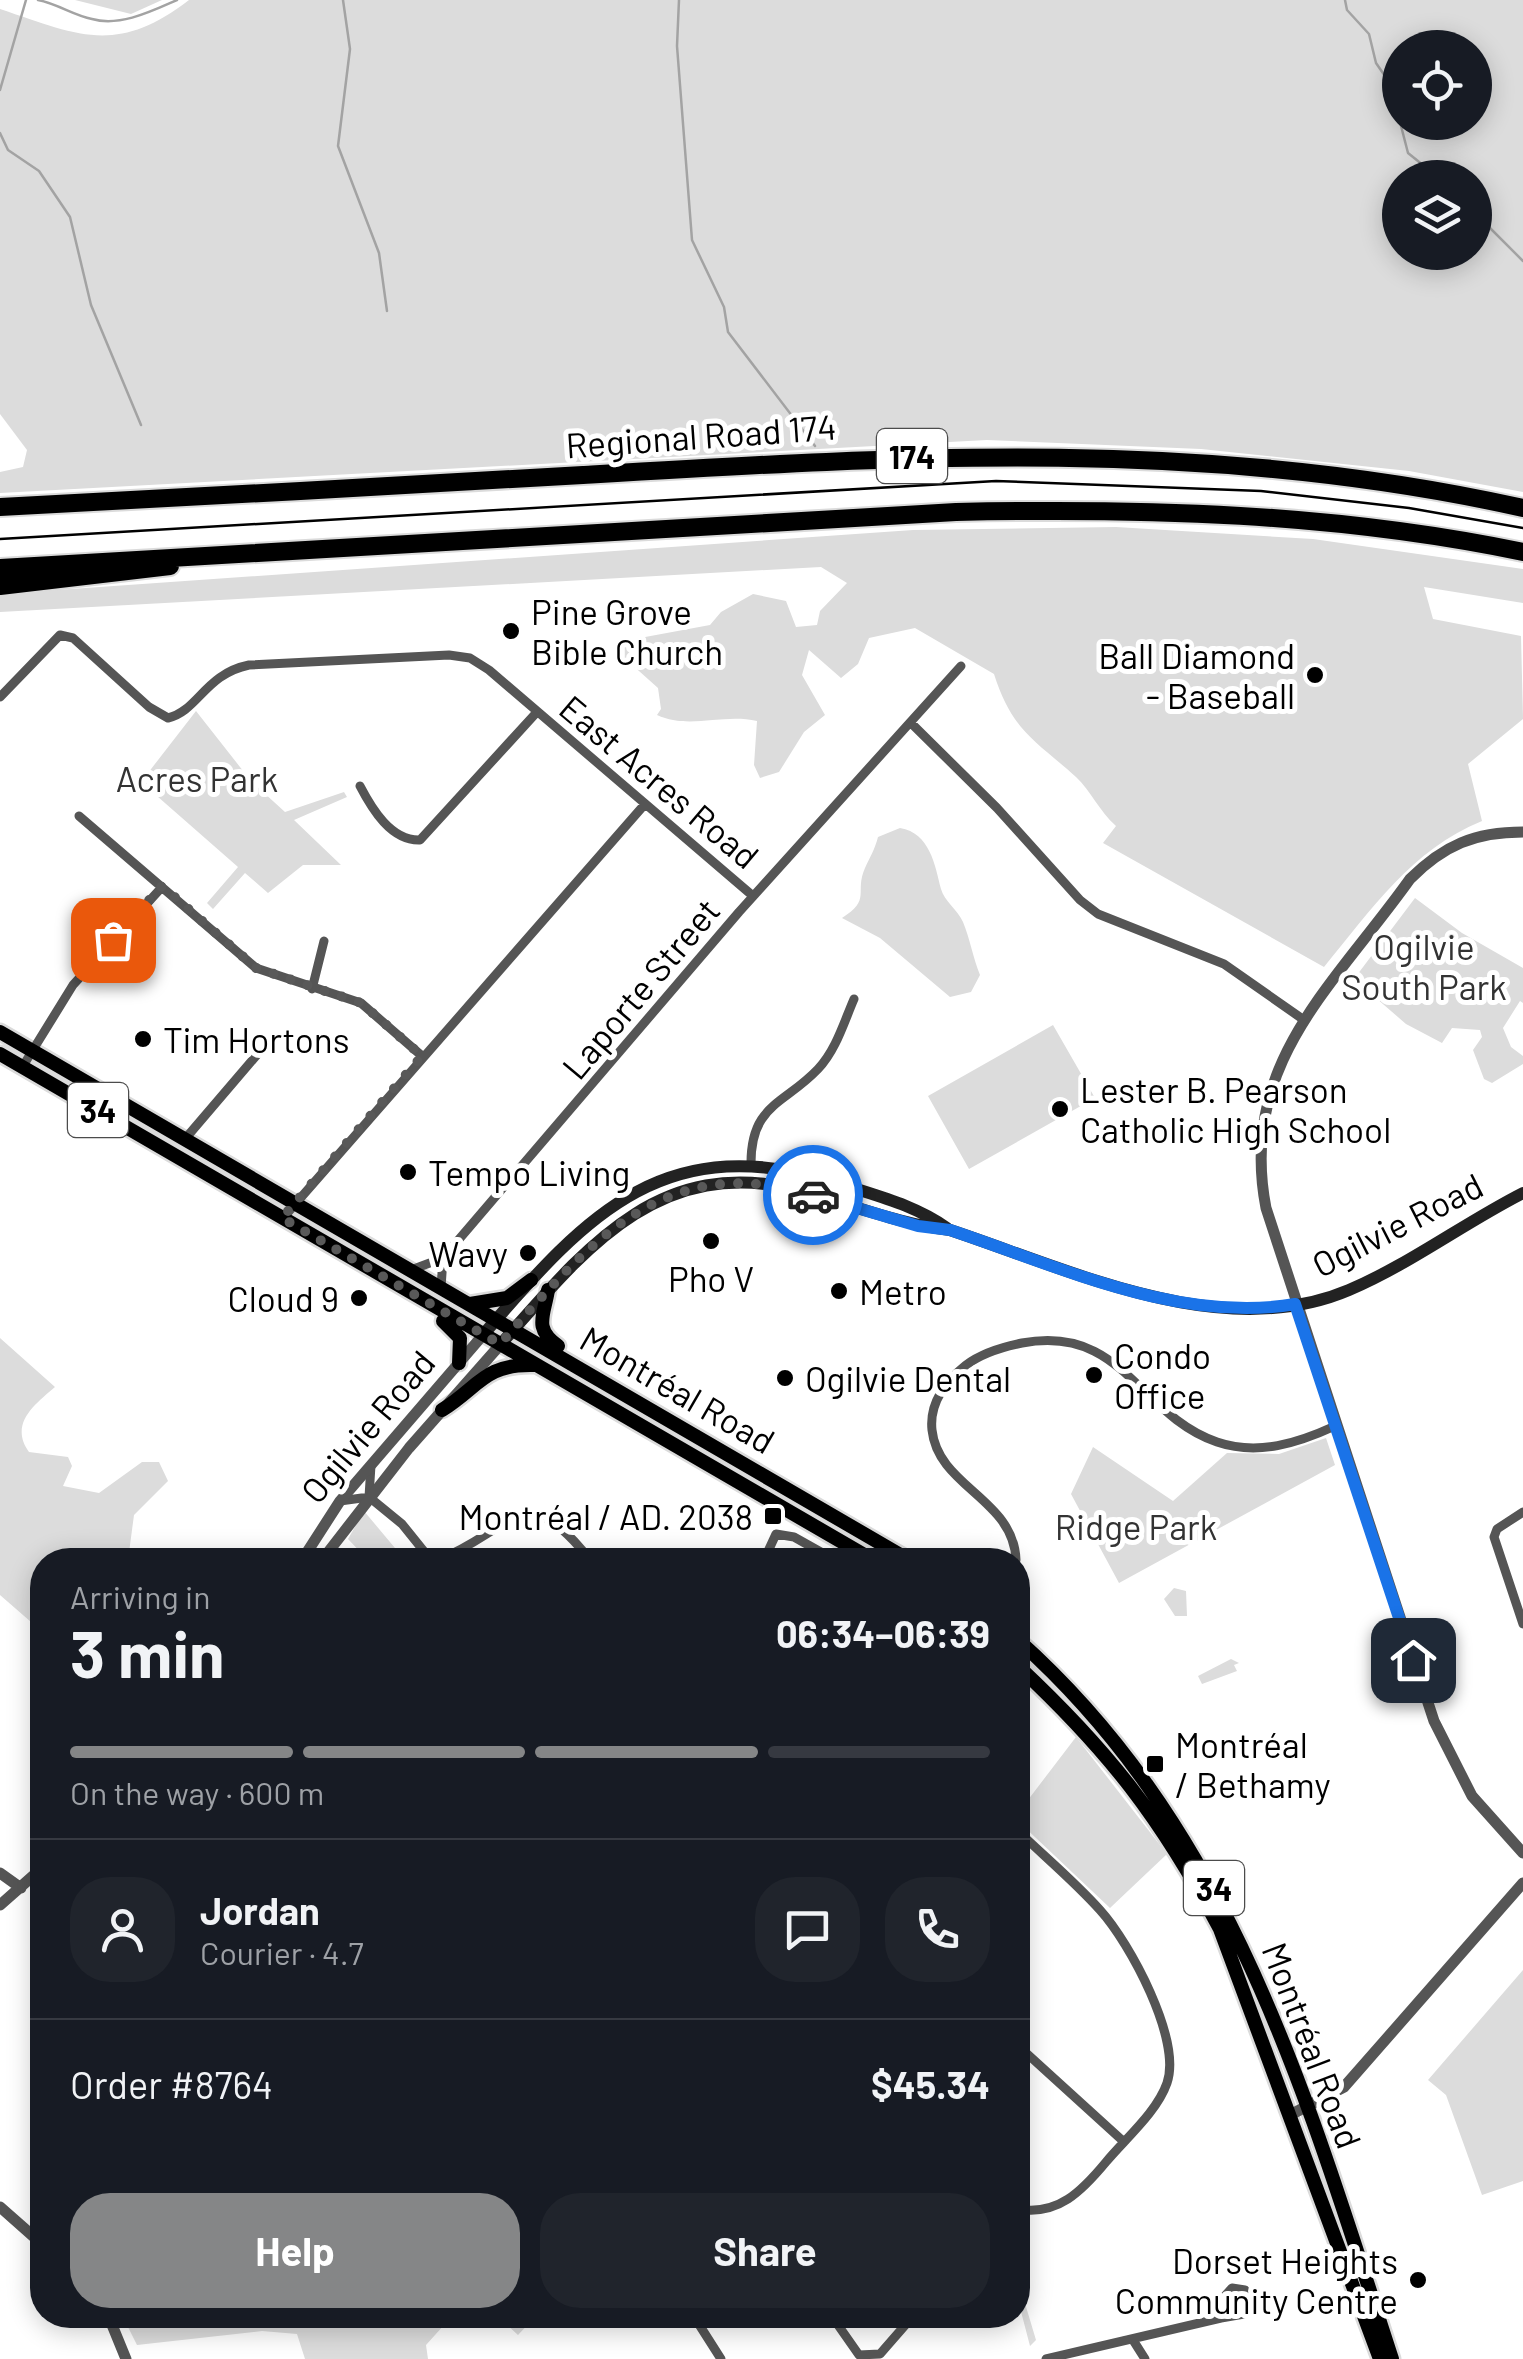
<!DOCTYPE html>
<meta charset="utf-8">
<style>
:root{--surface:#171b24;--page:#20242c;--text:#f1f3f6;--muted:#9ea1a6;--line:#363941;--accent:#858687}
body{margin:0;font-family:Barlow,sans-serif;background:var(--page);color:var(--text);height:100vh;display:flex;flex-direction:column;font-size:38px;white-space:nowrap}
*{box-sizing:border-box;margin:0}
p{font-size:32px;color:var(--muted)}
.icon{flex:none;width:55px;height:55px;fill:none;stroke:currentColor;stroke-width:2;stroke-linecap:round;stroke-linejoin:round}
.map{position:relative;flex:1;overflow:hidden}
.drawer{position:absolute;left:30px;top:1548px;width:1000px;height:780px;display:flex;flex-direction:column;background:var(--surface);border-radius:40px;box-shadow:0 5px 25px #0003}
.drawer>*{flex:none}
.fabs{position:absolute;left:1382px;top:30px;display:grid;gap:20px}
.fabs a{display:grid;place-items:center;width:110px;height:110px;border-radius:50%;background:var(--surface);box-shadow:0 5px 25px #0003;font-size:50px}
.pin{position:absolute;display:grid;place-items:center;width:85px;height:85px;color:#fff;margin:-42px;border-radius:20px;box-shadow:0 5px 15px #0006}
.courier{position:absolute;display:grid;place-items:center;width:100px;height:100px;margin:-50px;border:8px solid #1a73e8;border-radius:50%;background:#fff;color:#222;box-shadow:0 2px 12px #0007}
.headline em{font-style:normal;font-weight:700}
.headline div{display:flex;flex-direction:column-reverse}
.headline{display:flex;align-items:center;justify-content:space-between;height:170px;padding:0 40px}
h1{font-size:65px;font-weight:700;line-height:75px}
.bar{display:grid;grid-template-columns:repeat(4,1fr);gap:15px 10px;align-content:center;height:120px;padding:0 40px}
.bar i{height:12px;border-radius:8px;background:var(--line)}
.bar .active{background:var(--accent)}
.bar p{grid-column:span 4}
.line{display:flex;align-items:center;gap:25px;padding:0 40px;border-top:2px solid var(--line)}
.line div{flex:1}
.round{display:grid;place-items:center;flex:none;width:105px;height:105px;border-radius:40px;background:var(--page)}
.cta{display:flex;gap:20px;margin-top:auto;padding:20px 40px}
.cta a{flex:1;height:115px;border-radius:40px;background:var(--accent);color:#fff;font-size:40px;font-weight:700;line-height:115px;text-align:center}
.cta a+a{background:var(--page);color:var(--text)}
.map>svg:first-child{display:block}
.green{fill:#dcdcdc;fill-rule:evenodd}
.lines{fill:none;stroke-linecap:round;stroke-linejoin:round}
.stream{stroke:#a3a3a3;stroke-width:2.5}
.primary-casing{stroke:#dbdbdb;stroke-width:19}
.motorway-casing{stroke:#dbdbdb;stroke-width:22}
.minor{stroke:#555;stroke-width:9}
.tertiary{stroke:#555;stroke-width:11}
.secondary{stroke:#222;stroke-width:12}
.primary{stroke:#000;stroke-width:14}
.motorway{stroke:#000;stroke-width:18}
.tram{stroke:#000;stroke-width:2.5}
.done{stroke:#595959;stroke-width:10;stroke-dasharray:0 18}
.route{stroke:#1a73e8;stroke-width:12}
.poi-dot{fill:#000;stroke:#fff;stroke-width:4}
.labels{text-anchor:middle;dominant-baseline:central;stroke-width:10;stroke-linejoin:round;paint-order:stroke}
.shield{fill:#fff;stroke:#4c4c4c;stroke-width:2.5}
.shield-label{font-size:32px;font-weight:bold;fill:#000}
.street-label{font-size:35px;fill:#000;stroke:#fff}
.poi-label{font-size:35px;fill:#000;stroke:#fff;text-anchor:start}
.park-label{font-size:35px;fill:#333;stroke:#fff}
</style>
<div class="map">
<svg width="1523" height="2359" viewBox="0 0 1523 2359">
<rect width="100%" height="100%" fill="#fff"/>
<path class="green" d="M75 0H162L131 14Z
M189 0H1523V492L1409 471 1201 449 987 440 0 493V472L23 467 27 450 0 414V9C78 35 116 56 189 0ZM1400 48H1475V122H1400ZM1400 178H1475V252H1400Z
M1116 527 1313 539 1523 569V603L1424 587 1433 619 1521 636 1523 719 1468 764 1482 821C1411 850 1372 909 1324 967L1103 843 1116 826C1099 811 1091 791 1076 777 1035 740 1012 731 994 674L915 628 869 638 858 664 841 678 809 650 802 675 825 715 804 732 779 772 760 778 754 765 757 721C723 713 689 730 657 715L661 709 658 688 620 654 629 640 710 625 721 612 753 594 786 601 796 627 817 625 820 611 847 583 821 567 0 612V594L913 530Z
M196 711 251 781 285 812 344 792 347 797 294 820 341 865H303L268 893 245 873 213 909 207 903 238 867 141 782Z
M900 828C930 833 935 865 941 889 944 901 958 910 963 922 970 939 973 958 980 975L971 992 950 997 880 938 842 918C872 899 854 893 865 868 870 857 875 849 878 837Z
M1415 898 1462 933 1523 968V1003L1520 1001 1503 1028 1511 1047 1523 1056V1064L1492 1083 1484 1079 1473 1050 1482 1037 1480 1030 1452 1028 1442 1043 1406 1024 1354 979Z
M1053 1025 1095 1098 969 1169 928 1096Z
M0 1338 55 1387C34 1405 9 1424 29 1452L68 1457 72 1466 63 1486 99 1493 142 1462H159L168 1481 134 1515 128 1560H42V1610L31 1622 0 1595Z
M1326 1438 1335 1465 1119 1583 1071 1494 1093 1447 1173 1501 1227 1453 1279 1454Z
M364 1511 405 1560H368L348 1539Z
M1174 1588 1186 1591 1187 1616H1175L1164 1599Z
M1231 1659 1239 1663 1234 1665 1237 1671 1202 1684 1198 1676Z
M1076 1737 1167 1854 1110 1908 1018 1821V1813Z
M1523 1970V2181L1482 2195 1446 2095 1428 2080Z
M1018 2280 1036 2340 1030 2346 1018 2300Z
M122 2315H453L426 2345 428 2359H305L297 2334 262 2331 137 2345Z
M507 2315H534L536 2316 518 2335 503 2321Z"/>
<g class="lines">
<path class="stream" d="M38 0C58 4 73 15 92 19 120 27 152 11 177 0
M343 0 350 49 338 146 379 253 387 311
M679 0 677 46 692 240 724 307 728 332 815 446
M1345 0 1347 10 1369 34 1376 63 1398 95 1400 120
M0 90 26 0
M1400 122 1408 153 1439 178
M0 133 8 150 39 171 70 217 91 305 141 425
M1475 213 1523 261"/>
<defs>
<path id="primary" d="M0 1032 909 1560
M0 1054 873 1560
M548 1290C544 1316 533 1328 558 1346
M470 1304 507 1298 531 1280
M443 1321 460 1338 459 1363
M442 1410C479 1387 484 1364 533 1365
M1018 1640C1232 1831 1306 2095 1392 2359
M1018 1666C1109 1751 1161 1818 1220 1929L1380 2359"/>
<path id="motorway" d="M0 507C194 496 389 487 583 475 902 456 1207 437 1523 508
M0 568 956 512C1146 508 1335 513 1523 552
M0 586 170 566"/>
</defs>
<use href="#primary" class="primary-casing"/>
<use href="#motorway" class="motorway-casing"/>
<path class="minor" d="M0 697 60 635 73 638 149 707 168 718C198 711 205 674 249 665L449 655 470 658 489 670 753 896
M911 723 997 808 1080 900 1098 914 1224 964 1304 1020
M360 786C372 809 391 841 420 840L537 712
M79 816 256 968 361 1003 422 1056
M312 989 324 941
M23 1066 73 985 162 887
M185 1139 261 1050
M751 1166C750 1104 784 1105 818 1069 836 1050 844 1022 854 999
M283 1218 645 804
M411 1270 443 1258 739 912 961 666
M441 1288 443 1258
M369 1497 371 1465
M340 1501 369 1497 402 1524 431 1560
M1523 1512 1497 1529 1494 1537 1523 1624
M438 1560C512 1531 524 1475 590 1560
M764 1560 776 1534 794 1537 835 1560
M1016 1560C1014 1499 938 1487 932 1430 929 1402 946 1381 966 1365 982 1353 1002 1347 1022 1343 1123 1324 1138 1415 1217 1442 1258 1456 1298 1443 1335 1426
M1018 1714 1025 1722 1018 1737
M1018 1831C1045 1857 1075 1882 1100 1910 1130 1943 1182 2040 1167 2083 1157 2112 1125 2139 1106 2162 1082 2191 1058 2216 1018 2209
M1024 2051 1123 2141
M1232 2288 1245 2290 1250 2306 1244 2314 1221 2318 1223 2298Z
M693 2315 721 2359
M831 2315 859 2355 880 2354 914 2315
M1133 2340 1145 2359
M1046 2359 1221 2318"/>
<path class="tertiary" d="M1523 832C1475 832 1444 845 1410 879 1333 987 1238 1064 1266 1208L1434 1721 1472 1796 1523 1853
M302 1560 340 1501 483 1335
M322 1560 409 1448 500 1345
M0 1873 21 1888
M0 1905 42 1868
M1292 2114 1344 2087 1523 1883
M0 2207 42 2244
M108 2315 126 2359"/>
<path class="secondary" d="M483 1335C589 1211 667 1128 841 1184 877 1196 915 1205 947 1228
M500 1345C581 1254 655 1156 793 1189 846 1202 896 1224 950 1230 1071 1270 1223 1344 1349 1290 1410 1264 1464 1223 1523 1193"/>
<use href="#primary" class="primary"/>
<use href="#motorway" class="motorway"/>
<path class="tram" d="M0 539 996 481 1261 491 1409 508 1523 528"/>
</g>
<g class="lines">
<path class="done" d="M113 940 162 886 256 968 361 1003 422 1056 282 1218 500 1344C589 1243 664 1150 813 1195"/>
<path class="route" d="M813 1195 918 1226 950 1230C1058 1266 1180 1324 1295 1304L1413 1660"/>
</g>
<g class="poi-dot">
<circle cx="511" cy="631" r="10"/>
<circle cx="1315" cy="675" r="10"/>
<circle cx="143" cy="1039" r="10"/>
<circle cx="1060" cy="1109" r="10"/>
<circle cx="408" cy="1172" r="10"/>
<circle cx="711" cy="1241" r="10"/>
<circle cx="528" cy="1253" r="10"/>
<circle cx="839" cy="1291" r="10"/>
<circle cx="359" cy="1298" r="10"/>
<circle cx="1094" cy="1375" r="10"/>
<circle cx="785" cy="1378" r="10"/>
<rect x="763" y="1506" width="20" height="20" rx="5"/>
<rect x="1145" y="1754" width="20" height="20" rx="5"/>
<circle cx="1418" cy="2280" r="10"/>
</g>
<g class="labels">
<g class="shield">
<rect x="877" y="429" width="70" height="54" rx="8"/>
<rect x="68" y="1083" width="60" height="54" rx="8"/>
<rect x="1184" y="1861" width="60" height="54" rx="8"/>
</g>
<g class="shield-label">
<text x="912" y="456">174</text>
<text x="98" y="1110">34</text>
<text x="1214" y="1888">34</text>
</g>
<g class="street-label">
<text transform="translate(701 435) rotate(-4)">Regional Road 174</text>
<text transform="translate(660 781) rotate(40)">East Acres Road</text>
<text transform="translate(640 988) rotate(-50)">Laporte Street</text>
<text transform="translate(1397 1224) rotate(-27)">Ogilvie Road</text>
<text transform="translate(678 1389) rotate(30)">Montréal Road</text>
<text transform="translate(367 1426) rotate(-50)">Ogilvie Road</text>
<text transform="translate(1313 2045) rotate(69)">Montréal Road</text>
</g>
<g class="poi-label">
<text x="531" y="611">Pine Grove<tspan x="531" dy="40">Bible Church</tspan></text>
<text x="1295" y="655" text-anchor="end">Ball Diamond<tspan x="1295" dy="40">- Baseball</tspan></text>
<text x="163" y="1039">Tim Hortons</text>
<text x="1080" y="1089">Lester B. Pearson<tspan x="1080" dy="40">Catholic High School</tspan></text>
<text x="428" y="1172">Tempo Living</text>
<text x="508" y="1253" text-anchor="end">Wavy</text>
<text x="711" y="1278" text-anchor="middle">Pho V</text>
<text x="859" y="1291">Metro</text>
<text x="339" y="1298" text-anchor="end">Cloud 9</text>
<text x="1114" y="1355">Condo<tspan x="1114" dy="40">Office</tspan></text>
<text x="805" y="1378">Ogilvie Dental</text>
<text x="753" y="1516" text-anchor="end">Montréal / AD. 2038</text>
<text x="1175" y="1744">Montréal<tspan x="1175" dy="40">/ Bethamy</tspan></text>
<text x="1398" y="2260" text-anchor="end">Dorset Heights<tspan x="1398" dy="40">Community Centre</tspan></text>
</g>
<g class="park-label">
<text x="197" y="778">Acres Park</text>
<text x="1424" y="946">Ogilvie<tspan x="1424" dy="40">South Park</tspan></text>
<text x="1136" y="1526">Ridge Park</text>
</g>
</g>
</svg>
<div class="fabs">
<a><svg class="icon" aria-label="locate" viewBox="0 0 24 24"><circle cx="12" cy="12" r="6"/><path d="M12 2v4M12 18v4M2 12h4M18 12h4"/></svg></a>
<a><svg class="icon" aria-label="layers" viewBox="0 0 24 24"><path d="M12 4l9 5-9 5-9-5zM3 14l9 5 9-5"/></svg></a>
</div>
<div class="pin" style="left:113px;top:940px;background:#ea580c"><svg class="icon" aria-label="bag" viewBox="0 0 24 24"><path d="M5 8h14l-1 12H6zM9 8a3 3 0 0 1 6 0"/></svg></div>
<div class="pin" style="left:1413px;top:1660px;background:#1f2937"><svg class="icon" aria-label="home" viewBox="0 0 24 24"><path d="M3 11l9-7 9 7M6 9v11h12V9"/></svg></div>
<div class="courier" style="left:813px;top:1195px"><svg class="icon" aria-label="car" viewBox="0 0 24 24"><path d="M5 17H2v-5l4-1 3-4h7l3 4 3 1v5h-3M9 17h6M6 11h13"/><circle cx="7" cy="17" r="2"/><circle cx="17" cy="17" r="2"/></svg></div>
<section class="drawer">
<div class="headline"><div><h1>3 min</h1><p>Arriving in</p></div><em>06:34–06:39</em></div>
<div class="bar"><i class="active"></i><i class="active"></i><i class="active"></i><i></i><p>On the way · 600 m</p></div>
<div class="line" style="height:180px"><a class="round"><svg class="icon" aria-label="person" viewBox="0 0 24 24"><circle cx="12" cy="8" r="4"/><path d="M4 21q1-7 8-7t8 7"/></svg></a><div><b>Jordan</b><p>Courier · 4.7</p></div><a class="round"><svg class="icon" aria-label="chat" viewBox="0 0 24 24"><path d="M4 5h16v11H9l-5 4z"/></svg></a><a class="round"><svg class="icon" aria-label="phone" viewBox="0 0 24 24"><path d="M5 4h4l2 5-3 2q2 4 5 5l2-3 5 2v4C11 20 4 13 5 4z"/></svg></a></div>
<div class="line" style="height:130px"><div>Order #8764</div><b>$45.34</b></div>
<div class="cta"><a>Help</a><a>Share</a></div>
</section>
</div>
